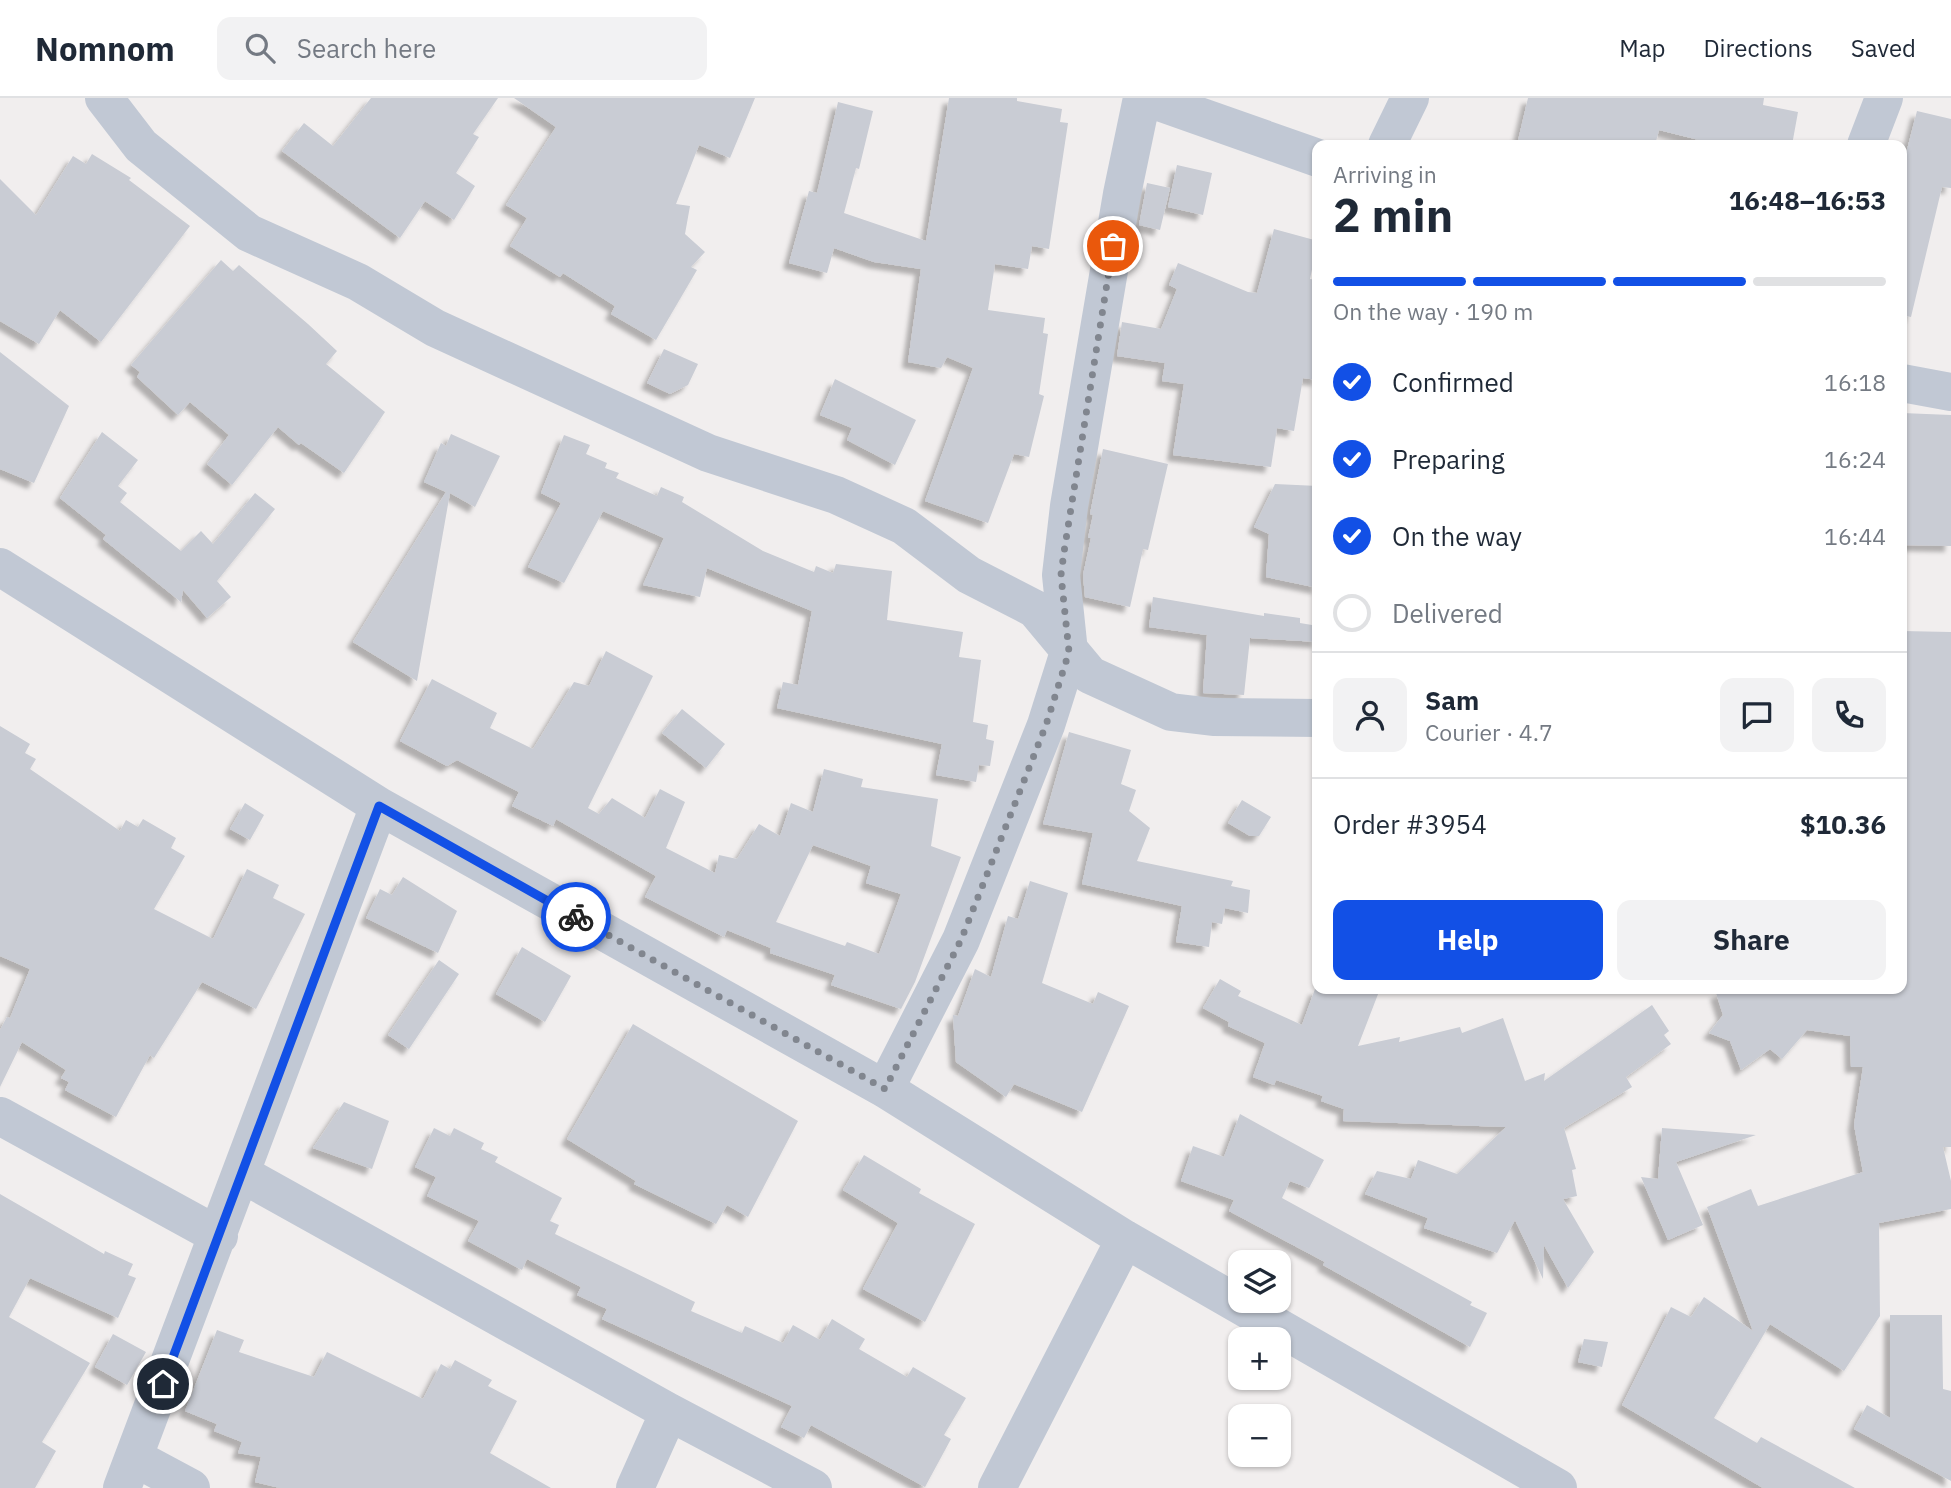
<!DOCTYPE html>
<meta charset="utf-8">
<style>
:root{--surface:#fff;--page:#f2f2f3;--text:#1f2937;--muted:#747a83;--line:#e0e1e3;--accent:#1250e6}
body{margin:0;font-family:"IBM Plex Sans",sans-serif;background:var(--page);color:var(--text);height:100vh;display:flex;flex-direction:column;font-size:26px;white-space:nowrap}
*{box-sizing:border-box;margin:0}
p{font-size:23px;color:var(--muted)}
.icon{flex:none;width:38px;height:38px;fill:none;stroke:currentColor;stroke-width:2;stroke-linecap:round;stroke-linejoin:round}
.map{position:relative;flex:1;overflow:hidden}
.side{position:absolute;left:1312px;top:42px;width:595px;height:854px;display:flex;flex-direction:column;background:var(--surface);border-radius:14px;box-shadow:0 2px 5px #0004}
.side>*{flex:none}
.fabs{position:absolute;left:1228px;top:1152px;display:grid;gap:14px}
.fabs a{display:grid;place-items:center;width:63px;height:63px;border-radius:14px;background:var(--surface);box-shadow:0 2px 5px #0004;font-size:35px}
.pin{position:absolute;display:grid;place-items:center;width:60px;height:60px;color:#fff;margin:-30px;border:4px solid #fff;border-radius:50%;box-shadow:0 2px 7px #0007}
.courier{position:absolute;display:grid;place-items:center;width:70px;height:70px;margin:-35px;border:5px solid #1250e6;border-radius:50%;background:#fff;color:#222;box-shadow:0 2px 9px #0007}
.head em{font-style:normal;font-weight:700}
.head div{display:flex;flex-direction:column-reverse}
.head{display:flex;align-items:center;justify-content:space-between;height:119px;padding:0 21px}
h1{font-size:46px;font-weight:700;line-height:52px}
.bar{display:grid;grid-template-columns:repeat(4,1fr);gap:10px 7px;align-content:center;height:84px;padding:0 21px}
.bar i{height:9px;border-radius:5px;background:var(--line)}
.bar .selected{background:var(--accent)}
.bar p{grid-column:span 4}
.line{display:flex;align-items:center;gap:18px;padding:0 21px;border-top:2px solid var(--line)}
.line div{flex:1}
.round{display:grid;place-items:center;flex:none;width:74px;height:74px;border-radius:14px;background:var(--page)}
ol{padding:0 21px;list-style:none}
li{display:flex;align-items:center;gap:21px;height:77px}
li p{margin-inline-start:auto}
li .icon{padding:7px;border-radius:50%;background:var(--accent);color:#fff;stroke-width:4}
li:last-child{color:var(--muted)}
li i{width:38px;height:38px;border:4px solid var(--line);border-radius:50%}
.primary-button{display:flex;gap:14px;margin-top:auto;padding:14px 21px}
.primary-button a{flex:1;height:80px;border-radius:14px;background:var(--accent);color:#fff;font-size:28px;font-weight:700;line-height:80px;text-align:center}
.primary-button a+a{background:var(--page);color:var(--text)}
header{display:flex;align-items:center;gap:42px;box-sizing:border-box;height:98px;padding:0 35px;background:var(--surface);border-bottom:2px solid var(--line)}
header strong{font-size:33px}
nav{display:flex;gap:38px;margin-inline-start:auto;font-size:24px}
.search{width:490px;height:63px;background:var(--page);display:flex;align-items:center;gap:18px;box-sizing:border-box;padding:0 24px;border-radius:14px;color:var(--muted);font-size:26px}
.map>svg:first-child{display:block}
.building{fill:#c9ccd4;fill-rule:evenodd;filter:url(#shadow)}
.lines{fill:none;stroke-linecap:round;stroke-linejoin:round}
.minor{stroke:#c1c8d4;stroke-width:38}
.done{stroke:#81868f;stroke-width:7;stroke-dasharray:0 12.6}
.route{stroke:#1250e6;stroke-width:9}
</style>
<header>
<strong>Nomnom</strong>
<div class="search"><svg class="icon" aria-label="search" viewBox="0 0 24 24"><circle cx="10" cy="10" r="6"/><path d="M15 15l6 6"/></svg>Search here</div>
<nav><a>Map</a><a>Directions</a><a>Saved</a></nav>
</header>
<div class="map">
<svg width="1951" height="1390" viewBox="0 0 1951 1390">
<defs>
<filter id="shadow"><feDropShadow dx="-6" dy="6" stdDeviation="2" flood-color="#0004"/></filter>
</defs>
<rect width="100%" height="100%" fill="#f1eeee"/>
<path class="building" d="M371 0H498L473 36 479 39 456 75 475 88 454 122 425 103 400 140 282 53 304 25 333 48Z
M514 0H755L730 60 699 47 676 106 690 108 685 136 705 154 691 169 697 172 656 242 611 216 615 208 563 175 560 179 510 148 527 120 506 107 556 29Z
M949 0H1017V3L1062 11 1060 24 1068 25 1049 151 1032 148 1028 171 995 166 988 212 1045 220 1043 235 1048 236 1039 296 1044 298 1029 359 1014 356 988 425 925 403 973 270 947 259 941 270 908 264 921 171 874 164 834 150 827 175 789 165 809 93 817 95 838 4 873 13 859 71 856 70 844 115 926 143Z
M1528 0H1764L1763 7 1798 14 1792 47H1719L1659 32 1655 47H1517Z
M1917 13 1951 21V90L1942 89 1911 219 1902 217V71Z
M92 56 131 80 129 82 190 128 101 244 60 212 39 246 0 223V81L36 117 73 58 86 66Z
M1177 67 1212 75 1203 117 1168 109Z
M1147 85 1170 90 1160 132 1139 127Z
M1274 131 1318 143 1310 181 1318 182V282L1303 280 1294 333 1277 330 1271 369 1173 357 1184 286 1162 283 1165 265 1117 258 1122 224 1161 231 1177 191 1169 187 1178 165 1248 194 1257 195Z
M221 162 233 173 239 167 308 226 337 253 326 266 385 314 344 375 301 345 299 347 278 329 232 387 207 366 229 337 190 304 178 317 137 279 140 274 131 267Z
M664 251 698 266 688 287 670 296 647 285Z
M0 254 69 308 34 385 0 371Z
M835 281 916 322 895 367 847 342 852 330 820 317Z
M1902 315 1951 317V448L1902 447Z
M102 334 138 362 118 388 127 395 120 404 181 453 201 433 213 446 255 395 275 411 217 483 231 499 207 520 183 492 181 504 103 441 106 437 60 400Z
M451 336 500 358 475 409 450 395 417 583 353 544 446 394 424 384 441 345 446 348Z
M564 337 590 347 586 356 607 365 605 370 619 375 616 380 657 398 661 389 684 399 682 404 763 453 814 474 816 468 833 475 836 466 892 473 887 522 963 534 959 559 981 562 973 624 988 627 986 641 994 643 990 668 979 667 976 684 936 677 942 646 777 610 783 584 798 587 812 513 707 470 700 499 643 487 664 440 603 413 564 485 528 469 561 405 541 395Z
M1103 351 1168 366 1148 452 1143 451 1130 509 1085 499 1083 477 1091 440H1088L1093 417 1090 416Z
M1275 386 1318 388V490L1266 479 1269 436 1254 429Z
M1153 499 1264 518V515L1300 520V525L1318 528V544L1250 540 1244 597 1203 595 1207 537 1149 529Z
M1902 533 1951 534V1049H1943L1951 1083V1111L1879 1125 1880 1218 1844 1273 1770 1226 1714 1320 1757 1345 1761 1339 1855 1390H1763L1622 1307 1671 1209 1691 1219 1704 1199 1753 1233 1707 1109 1751 1091 1758 1108 1863 1074 1854 1027 1863 969H1851L1850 938 1807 932 1782 961 1770 951 1741 972 1730 943 1709 935 1723 917 1716 895 1730 891H1902Z
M606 553 653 578 588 710 599 716 612 700 645 720 660 691 685 704 666 750 715 775 719 757 737 761 759 726 780 738 791 705 813 714 824 671 863 681 861 689 938 701 931 748 961 759 915 884 901 911 831 887 835 877 770 855 771 850 727 832 724 839 645 799 656 778 556 721 553 728 512 708 519 694 457 662 447 668 400 643 432 581 497 615 490 630 533 651 574 584 589 588ZM813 747 871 768 866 785 901 796 879 856 847 844 845 848 776 824Z
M682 611 725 646 706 670 662 635Z
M0 628 30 646 25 655 36 661 30 671 120 733 126 722 138 729 143 721 176 740 171 750 185 758 154 811 213 841 247 771 279 787 273 800 305 816 256 911 202 884 154 960 150 957 116 1019 65 992 69 984 61 980 66 972 22 944 0 989V932L7 919 10 920 30 871 0 858Z
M1069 634 1131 652 1121 686 1136 692 1129 713 1150 730 1137 763 1233 783 1231 788 1250 792 1248 815 1225 810 1222 826 1212 824 1209 849 1176 844 1182 808 1082 786 1093 735 1043 726Z
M1242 702 1271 719 1259 738H1250L1228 725Z
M245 705 264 717 250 742 230 731Z
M403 779 457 813 438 855 366 820 380 791 392 797Z
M1030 783 1068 795 1042 885 1093 906 1098 894 1129 908 1082 1014 1014 986 1006 999 956 964 953 917 958 918 975 871 991 879 1008 818 1018 821Z
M522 849 571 878 545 924 496 896Z
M439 862 459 876 409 951 388 937Z
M1220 881 1241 893 1238 898 1302 927 1315 891H1380L1358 948 1400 939 1399 944 1460 929 1462 935 1503 920 1525 983 1545 975 1544 983 1652 907 1669 933 1664 937 1671 946 1626 979 1632 989 1564 1030 1576 1071 1572 1072 1577 1098 1563 1101 1594 1154 1568 1190 1544 1147 1543 1181 1515 1122 1497 1155 1424 1130 1428 1120 1365 1096 1377 1073 1411 1081 1418 1062 1457 1076 1506 1029 1343 1023 1344 1011 1321 1003 1323 998 1276 982 1274 987 1253 979 1265 945 1228 928 1229 924 1203 910Z
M633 926 798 1023 748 1119 727 1107 716 1126 634 1086 636 1083 567 1041Z
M344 1004 389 1023 372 1071 313 1050Z
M1240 1016 1324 1062 1309 1090 1290 1083 1282 1100 1472 1204 1470 1207 1487 1215 1470 1249 1323 1167 1325 1164 1229 1113 1234 1102 1181 1083 1193 1048 1224 1059Z
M434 1030 450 1038 454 1030 484 1045 481 1051 498 1059 495 1064 562 1100 550 1123 559 1127 555 1136 695 1204 691 1213 742 1235 745 1228 783 1245 793 1227 820 1242 832 1221 865 1241 859 1251 907 1279 913 1269 966 1300 944 1337 951 1341 925 1389 811 1327 804 1340 781 1329 792 1308 602 1221 607 1211 577 1197 581 1189 527 1161 522 1172 468 1143 479 1123 427 1098 436 1079 415 1069Z
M1662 1030 1756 1037 1676 1064 1703 1127 1668 1142 1641 1079 1658 1081Z
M864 1057 921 1091 919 1095 975 1126 925 1224 863 1191 898 1125 843 1092Z
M0 1096 104 1156 105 1153 133 1166 128 1177 136 1180 118 1220 30 1180 9 1219 90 1265 42 1344 56 1353 35 1390H0Z
M1890 1217H1942L1943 1291 1951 1293V1383L1854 1331 1867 1307 1890 1320Z
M217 1232 244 1242 239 1254 314 1279 327 1254 423 1301 441 1266 450 1271 455 1262 492 1282 488 1288 517 1303 490 1355 551 1390H280L255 1384 261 1359 238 1355 242 1344 214 1333 217 1326 185 1313Z
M113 1236 146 1254 127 1287 95 1269Z
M1584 1241 1608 1244 1602 1269 1578 1264Z"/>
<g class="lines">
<path class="minor" d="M104 0 141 48 249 135 358 184 435 230 708 355 836 397 904 428 969 477 1035 511 1090 577 1171 614 1213 619 1318 620
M1148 0 1318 60
M1387 47 1410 0
M1866 47 1884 0
M1902 285 1951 294
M0 469 379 708 885 991 1125 1141 1558 1390
M885 991 961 842 1046 627 1069 554 1061 477 1069 408 1122 96 1142 0
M0 1018 219 1138
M242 1076 669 1314 813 1390
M135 1360 191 1390
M122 1390 379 708
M635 1390 669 1314
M997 1390 1125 1141"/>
</g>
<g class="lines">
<path class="done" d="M576 819 885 991 961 842 1046 627 1069 554 1061 477 1064 454 1113 148"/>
<path class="route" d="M163 1286 379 708 576 819"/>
</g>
</svg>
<div class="fabs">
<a><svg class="icon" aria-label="layers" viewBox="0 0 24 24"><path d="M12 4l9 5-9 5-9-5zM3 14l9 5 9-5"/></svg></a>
<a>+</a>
<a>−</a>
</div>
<div class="pin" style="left:1113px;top:148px;background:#ea580c"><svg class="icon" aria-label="bag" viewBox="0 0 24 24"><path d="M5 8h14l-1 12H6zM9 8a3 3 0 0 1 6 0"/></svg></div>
<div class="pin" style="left:163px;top:1286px;background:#1f2937"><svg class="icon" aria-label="home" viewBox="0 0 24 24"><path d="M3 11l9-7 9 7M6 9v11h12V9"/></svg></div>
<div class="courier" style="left:576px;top:819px"><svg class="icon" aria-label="bike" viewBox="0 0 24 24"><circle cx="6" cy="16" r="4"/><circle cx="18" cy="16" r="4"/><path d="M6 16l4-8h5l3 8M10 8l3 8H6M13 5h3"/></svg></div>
<section class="side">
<div class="head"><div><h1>2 min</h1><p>Arriving in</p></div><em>16:48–16:53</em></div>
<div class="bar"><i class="selected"></i><i class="selected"></i><i class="selected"></i><i></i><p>On the way · 190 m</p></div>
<ol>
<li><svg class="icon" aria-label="check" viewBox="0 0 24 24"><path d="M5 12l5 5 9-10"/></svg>Confirmed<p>16:18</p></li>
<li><svg class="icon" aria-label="check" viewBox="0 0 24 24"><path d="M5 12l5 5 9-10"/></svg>Preparing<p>16:24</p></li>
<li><svg class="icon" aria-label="check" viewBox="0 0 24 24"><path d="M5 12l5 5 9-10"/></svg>On the way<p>16:44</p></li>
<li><i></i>Delivered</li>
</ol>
<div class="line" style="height:126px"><a class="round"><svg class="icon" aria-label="person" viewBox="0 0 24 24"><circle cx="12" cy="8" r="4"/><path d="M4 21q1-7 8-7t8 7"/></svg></a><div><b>Sam</b><p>Courier · 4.7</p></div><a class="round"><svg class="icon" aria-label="chat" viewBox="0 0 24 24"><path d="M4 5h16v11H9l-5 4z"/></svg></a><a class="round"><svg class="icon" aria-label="phone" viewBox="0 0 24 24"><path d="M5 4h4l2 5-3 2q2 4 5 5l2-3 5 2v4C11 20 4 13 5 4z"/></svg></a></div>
<div class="line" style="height:91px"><div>Order #3954</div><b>$10.36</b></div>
<div class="primary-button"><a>Help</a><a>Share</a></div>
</section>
</div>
